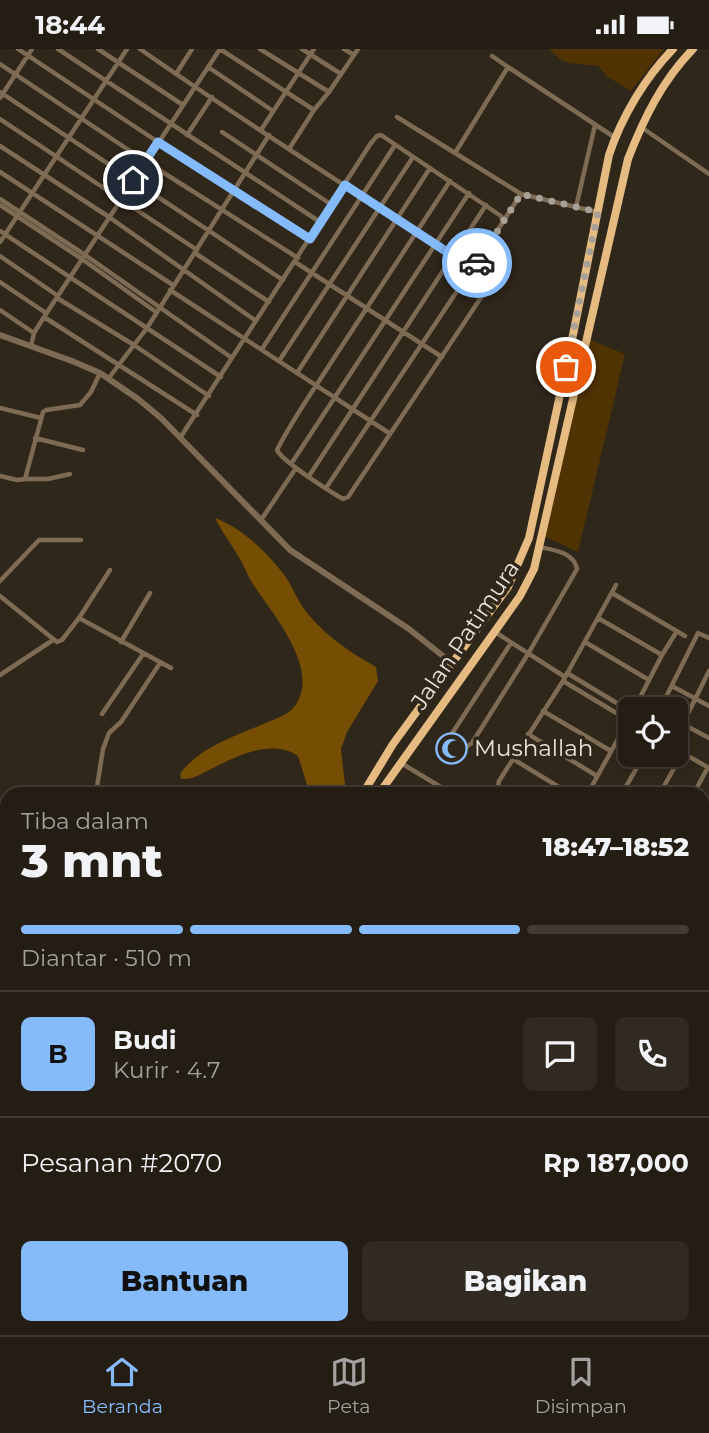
<!DOCTYPE html>
<html lang="id">
<meta charset="utf-8">
<style>
:root{--surface:#241d14;--page:#302a22;--text:#f1f3f6;--muted:#a3a2a0;--line:#413b34;--accent:#86bbfb}
body{margin:0;font-family:Montserrat,sans-serif;background:var(--page);color:var(--text);height:100vh;display:flex;flex-direction:column;font-size:26px;white-space:nowrap}
*{box-sizing:border-box;margin:0}
p{font-size:23px;color:var(--muted)}
.icon{flex:none;width:38px;height:38px;fill:none;stroke:currentColor;stroke-width:2;stroke-linecap:round;stroke-linejoin:round}
.map{position:relative;flex:1;overflow:hidden}
.details{position:absolute;left:0px;top:738px;width:710px;height:548px;display:flex;flex-direction:column;background:var(--surface);border-radius:21px 21px 0 0;box-shadow:0 4px 10px #0003,0 0 0 2px var(--line)}
.details>*{flex:none}
.tools{position:absolute;left:618px;top:648px;display:grid;gap:14px}
.tools a{display:grid;place-items:center;width:70px;height:70px;border-radius:10px;background:var(--surface);box-shadow:0 4px 10px #0003,0 0 0 2px var(--line);font-size:35px}
.pin{position:absolute;display:grid;place-items:center;width:60px;height:60px;color:#fff;margin:-30px;border:4px solid #fff;border-radius:50%;box-shadow:0 2px 7px #0007}
.courier{position:absolute;display:grid;place-items:center;width:70px;height:70px;margin:-35px;border:5px solid #86bbfb;border-radius:50%;background:#fff;color:#222;box-shadow:0 2px 9px #0007}
.head em{font-style:normal;font-weight:800}
.head div{display:flex;flex-direction:column-reverse}
.head{display:flex;align-items:center;justify-content:space-between;height:119px;padding:0 21px}
h1{font-size:46px;font-weight:800;line-height:52px}
.bar{display:grid;grid-template-columns:repeat(4,1fr);gap:10px 7px;align-content:center;height:84px;padding:0 21px}
.bar i{height:9px;border-radius:5px;background:var(--line)}
.bar .selected{background:var(--accent)}
.bar p{grid-column:span 4}
.line{display:flex;align-items:center;gap:18px;padding:0 21px;border-top:2px solid var(--line)}
.line div{flex:1}
.round{display:grid;place-items:center;flex:none;width:74px;height:74px;border-radius:10px;background:var(--page)}
.cta{display:flex;gap:14px;margin-top:auto;padding:14px 21px}
.cta a{flex:1;height:80px;border-radius:10px;background:var(--accent);color:#111;font-size:28px;font-weight:800;line-height:80px;text-align:center}
.cta a+a{background:var(--page);color:var(--text)}
.status{display:flex;justify-content:space-between;align-items:center;height:49px;padding:0 35px;background:var(--surface);direction:ltr}
.status svg{height:19px;fill:currentColor}
.menu{display:flex;justify-content:space-around;align-items:center;height:98px;border-top:2px solid var(--line);background:var(--surface);font-size:19px;color:var(--muted)}
.menu a{display:grid;justify-items:center;gap:4px}
.menu .selected{color:var(--accent)}
.map>svg:first-child{display:block}
.green{fill:#503302}
.water{fill:#754d03}
.lines{fill:none;stroke-linecap:round;stroke-linejoin:round}
.minor{stroke:#7e6b53;stroke-width:4.5}
.tertiary{stroke:#7e6b53;stroke-width:6}
.trunk{stroke:#e5bb82;stroke-width:8}
.done{stroke:#a8a197;stroke-width:7;stroke-dasharray:0 12.6}
.route{stroke:#86bbfb;stroke-width:9}
.labels{text-anchor:middle;dominant-baseline:central;stroke-width:7;stroke-linejoin:round;paint-order:stroke}
.street-label{font-size:23px;fill:#e8e2da;stroke:#30271b}
.poi-label{font-size:23px;fill:#e8e2da;stroke:#30271b;text-anchor:start}
</style>
<div class="status"><b>18:44</b><svg viewBox="0 0 49 12"><path d="M0 12V9h3v3zM5 12V6h3v6zM10 12V3h3v9zM15 12V0h3v12zM26 1h20v11H26zM47 4h2v5h-2z"/></svg></div>
<div class="map">
<svg width="709" height="1286" viewBox="0 0 709 1286">
<rect width="100%" height="100%" fill="#30271b"/>
<path class="green" d="M549 0H664L631 42 608 28 598 17 570 14 561 11Z
M590 291 625 305 578 503 544 487Z"/>
<path class="water" d="M215 469C242 479 264 501 282 523 292 535 297 552 308 565 327 588 350 603 376 618L378 632 347 683 341 700 346 744 344 745H310L298 707C272 689 237 707 211 720 201 725 192 731 181 730L180 725C197 700 235 687 261 676 272 671 287 667 294 658 322 622 274 567 255 538 249 530 245 519 240 510 232 496 222 483 215 469Z
M704 1124 709 1128V1286H589L593 1279H704Z"/>
<g class="lines">
<path class="minor" d="M18 0 158 93 310 190
M58 0 320 173
M98 0 183 56
M140 0C255 81 375 155 492 232L348 448 343 450C329 442 282 412 277 401 293 369 315 339 334 309 372 250 411 191 450 132
M220 0 314 61 289 100
M260 0 329 43
M302 0 341 25
M344 0 354 6
M492 7 508 18
M0 15 145 112 298 209
M208 18 273 62
M176 25 192 0
M0 43 283 231
M0 49 32 0
M314 61 329 43 358 0
M397 68 455 104
M0 70 197 201
M641 78 709 125
M261 81 314 0
M222 83 332 156
M187 86 212 48
M0 97 109 168 256 272
M0 123 173 236
M0 150 85 206 232 309
M0 156 82 210 156 263
M576 158 595 76
M597 163 521 145 455 104 508 18 614 88
M504 171 521 145
M0 182 221 328
M0 193 127 0
M195 204 269 253
M0 207 58 247
M295 213 442 308
M0 233 46 264
M170 241 389 384
M57 249 134 296 209 347
M0 261 34 284
M44 268 197 366
M31 297 34 284 44 268 220 0
M262 300 395 96
M279 312 413 108
M297 324 430 119
M108 330 147 279 269 86
M0 359 41 369
M35 389 83 401
M180 389 371 94 377 87 381 86 501 167 503 173 326 439
M291 415 469 144
M70 425 48 430H25L43 363 46 361 80 356 91 343 100 324
M0 427 17 431 25 430
M309 427 486 156
M261 471 296 419
M0 532 39 491H81
M612 544 685 587
M0 547 57 593 62 591 79 569 171 619
M79 569 110 521
M598 569 662 606
M495 583 565 628
M121 593 150 544
M585 593 649 631
M511 594 451 686 453 693 463 700 472 694 528 605 577 520C574 503 554 501 539 498
M567 624 630 662
M0 626 53 591
M563 632 628 671
M672 637 709 657
M634 660 662 606 677 582
M660 660 698 584 709 589
M543 662 611 702
M102 665 143 605
M683 675 709 689
M528 685 597 727
M676 689 709 622
M676 700 709 719
M513 710 572 746
M401 714 454 746
M92 746 97 738 103 700 109 684 121 673 160 614
M509 746 498 738 499 732 563 632 616 536
M587 746 630 668
M621 746 645 705
M659 746 677 714V708L673 705
M693 746 708 718
M704 782 709 772
M704 791 709 794
M704 836 709 827
M704 868 709 867
M0 902 7 860
M0 996 7 1013
M0 1012 7 1017
M0 1124 7 1113
M0 1211 7 1199
M0 1227 7 1232
M115 1279 126 1286"/>
<path class="tertiary" d="M0 286 72 312 100 324 138 350 161 369 290 501 409 580 453 615"/>
<path class="trunk" d="M362 746 393 695 508 538 529 489 574 281 609 106C622 67 645 29 673 0
M378 746 520 547 534 520 628 110C644 69 662 32 693 0
M57 1286 61 1279
M75 1286 79 1279"/>
</g>
<g class="lines">
<path class="done" d="M477 214 521 145 598 163 566 318"/>
<path class="route" d="M133 131 158 93 310 190 345 136 473 220 477 214"/>
</g>
<defs>
<symbol id="mosque-ring" viewBox="-11 -11 22 22"><circle r="9.5" fill="#30271b" stroke="#86bbfb" stroke-width="1.5"/><path d="M3.5-4.9A6 6 0 1 0 3.5 4.9A5 5 0 1 1 3.5-4.9Z" fill="#86bbfb"/></symbol>
</defs>
<g fill-rule="evenodd">
<use href="#mosque-ring" x="434" y="682" width="35" height="35"/>
</g>
<g class="labels">
<g class="street-label">
<text transform="translate(465 586) rotate(-56)">Jalan Patimura</text>
</g>
<g class="poi-label">
<text x="474" y="699">Mushallah</text>
</g>
</g>
</svg>
<div class="tools">
<a><svg class="icon" aria-label="locate" viewBox="0 0 24 24"><circle cx="12" cy="12" r="6"/><path d="M12 2v4M12 18v4M2 12h4M18 12h4"/></svg></a>
</div>
<div class="pin" style="left:566px;top:318px;background:#ea580c"><svg class="icon" aria-label="bag" viewBox="0 0 24 24"><path d="M5 8h14l-1 12H6zM9 8a3 3 0 0 1 6 0"/></svg></div>
<div class="pin" style="left:133px;top:131px;background:#1f2937"><svg class="icon" aria-label="home" viewBox="0 0 24 24"><path d="M3 11l9-7 9 7M6 9v11h12V9"/></svg></div>
<div class="courier" style="left:477px;top:214px"><svg class="icon" aria-label="car" viewBox="0 0 24 24"><path d="M5 17H2v-5l4-1 3-4h7l3 4 3 1v5h-3M9 17h6M6 11h13"/><circle cx="7" cy="17" r="2"/><circle cx="17" cy="17" r="2"/></svg></div>
<section class="details">
<div class="head"><div><h1>3 mnt</h1><p>Tiba dalam</p></div><em>18:47–18:52</em></div>
<div class="bar"><i class="selected"></i><i class="selected"></i><i class="selected"></i><i></i><p>Diantar · 510 m</p></div>
<div class="line" style="height:126px"><b class="round" style="background:var(--accent);color:#111">B</b><div><b>Budi</b><p>Kurir · 4.7</p></div><a class="round"><svg class="icon" aria-label="chat" viewBox="0 0 24 24"><path d="M4 5h16v11H9l-5 4z"/></svg></a><a class="round"><svg class="icon" aria-label="phone" viewBox="0 0 24 24"><path d="M5 4h4l2 5-3 2q2 4 5 5l2-3 5 2v4C11 20 4 13 5 4z"/></svg></a></div>
<div class="line" style="height:91px"><div>Pesanan #2070</div><b>Rp 187,000</b></div>
<div class="cta"><a>Bantuan</a><a>Bagikan</a></div>
</section>
</div>
<nav class="menu">
<a class="selected"><svg class="icon" aria-label="home" viewBox="0 0 24 24"><path d="M3 11l9-7 9 7M6 9v11h12V9"/></svg>Beranda</a>
<a><svg class="icon" aria-label="map" viewBox="0 0 24 24"><path d="M3 6l6-2 6 2 6-2v14l-6 2-6-2-6 2zM9 4v14M15 6v14"/></svg>Peta</a>
<a><svg class="icon" aria-label="saved" viewBox="0 0 24 24"><path d="M7 4h10v16l-5-4-5 4z"/></svg>Disimpan</a>
</nav>
